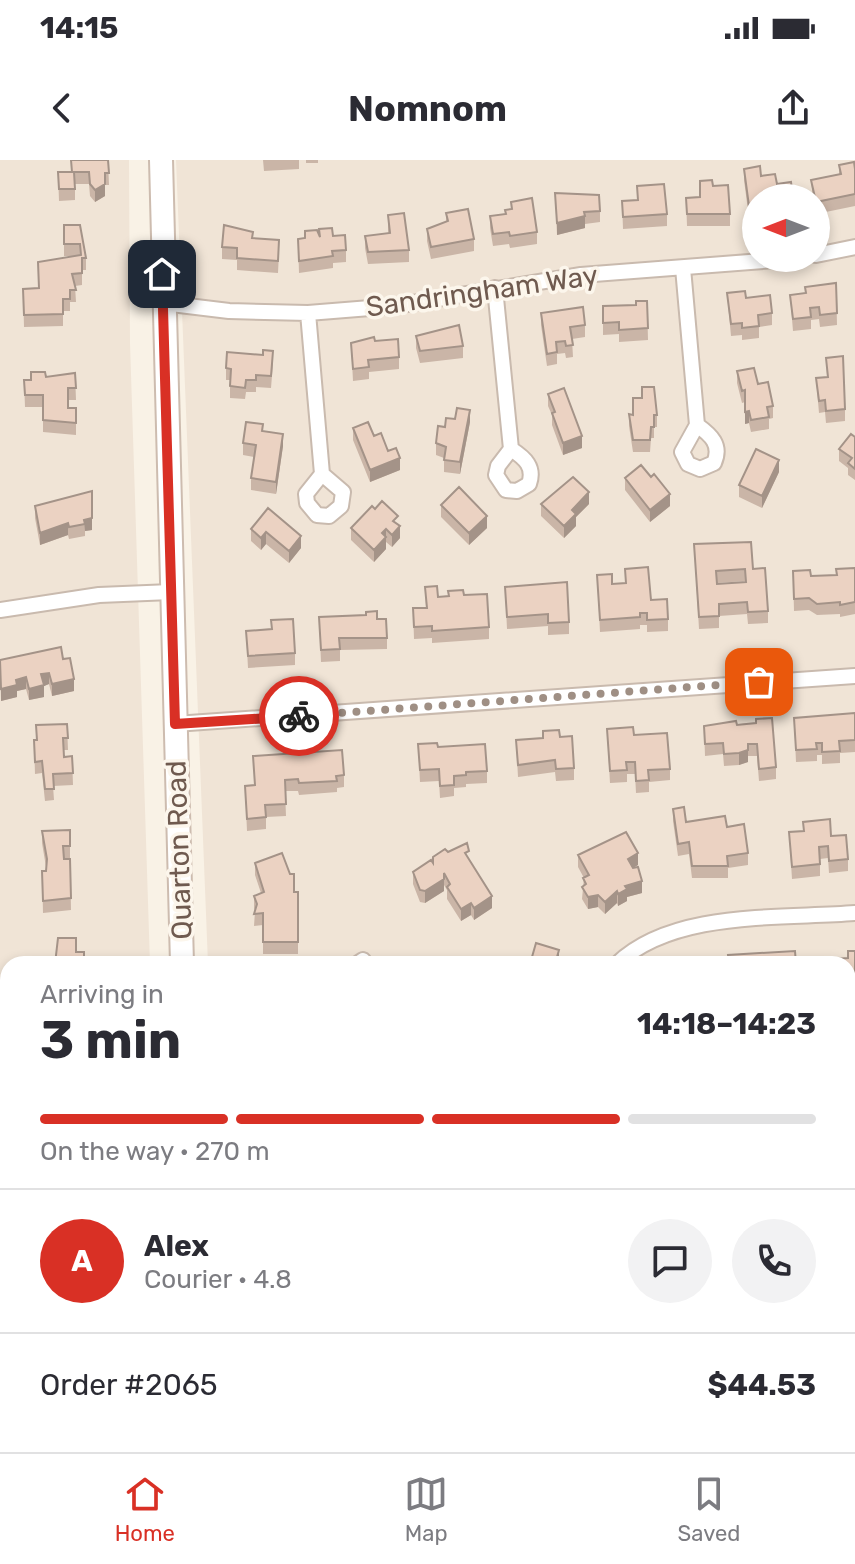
<!DOCTYPE html>
<meta charset="utf-8">
<style>
:root{--surface:#fff;--page:#f2f2f3;--text:#2b2b33;--muted:#7c7c81;--line:#e1e1e2;--accent:#d93025}
body{margin:0;font-family:Rubik,sans-serif;background:var(--page);color:var(--text);height:100vh;display:flex;flex-direction:column;font-size:30px;white-space:nowrap}
*{box-sizing:border-box;margin:0}
p{font-size:26px;color:var(--muted)}
.icon{flex:none;width:44px;height:44px;fill:none;stroke:currentColor;stroke-width:2;stroke-linecap:round;stroke-linejoin:round}
.map{position:relative;flex:1;overflow:hidden}
.drawer{position:absolute;left:0px;top:796px;width:856px;height:496px;display:flex;flex-direction:column;background:var(--surface);border-radius:24px 24px 0 0;box-shadow:0 4px 12px #0003}
.drawer>*{flex:none}
.needle{width:52px;rotate:270deg}
.tools{position:absolute;left:742px;top:24px;display:grid;gap:16px}
.tools a{display:grid;place-items:center;width:88px;height:88px;border-radius:50%;background:var(--surface);box-shadow:0 4px 12px #0003;font-size:40px}
.pin{position:absolute;display:grid;place-items:center;width:68px;height:68px;color:#fff;margin:-34px;border-radius:16px;box-shadow:0 4px 12px #0006}
.courier{position:absolute;display:grid;place-items:center;width:80px;height:80px;margin:-40px;border:6px solid #d93025;border-radius:50%;background:#fff;color:#222;box-shadow:0 2px 10px #0007}
.overview em{font-style:normal;font-weight:700}
.overview div{display:flex;flex-direction:column-reverse}
.overview{display:flex;align-items:center;justify-content:space-between;height:136px;padding:0 40px}
h1{font-size:52px;font-weight:700;line-height:60px}
.bar{display:grid;grid-template-columns:repeat(4,1fr);gap:12px 8px;align-content:center;height:96px;padding:0 40px}
.bar i{height:10px;border-radius:6px;background:var(--line)}
.bar .selected{background:var(--accent)}
.bar p{grid-column:span 4}
.line{display:flex;align-items:center;gap:20px;padding:0 40px;border-top:2px solid var(--line)}
.line div{flex:1}
.round{display:grid;place-items:center;flex:none;width:84px;height:84px;border-radius:42px;background:var(--page)}
.status{display:flex;justify-content:space-between;align-items:center;height:56px;padding:0 40px;background:var(--surface);direction:ltr}
.status svg{height:22px;fill:currentColor}
header{display:flex;justify-content:space-between;align-items:center;height:104px;padding:0 40px;background:var(--surface);font-size:36px;font-weight:700}
.tabs{display:flex;justify-content:space-around;align-items:center;height:112px;border-top:2px solid var(--line);background:var(--surface);font-size:22px;color:var(--muted)}
.tabs a{display:grid;justify-items:center;gap:4px}
.tabs .selected{color:var(--accent)}
.map>svg:first-child{display:block}
.residential{fill:#f0e4d6;fill-rule:evenodd}
.lines{fill:none;stroke-linecap:round;stroke-linejoin:round}
.street-casing{stroke:#c9baae;stroke-width:18}
.secondary-casing{stroke:#cdbcaf;stroke-width:26}
.street{stroke:#fff;stroke-width:14}
.secondary{stroke:#fff;stroke-width:22}
.wall{fill:#cab5a7;fill-rule:evenodd}
.shaded-wall{fill:#a49388}
.building{fill:#ebd2c2;stroke:#a49388;stroke-width:2;fill-rule:evenodd}
.done{stroke:#9f8f84;stroke-width:8;stroke-dasharray:0 14.4}
.route{stroke:#d93025;stroke-width:10}
.labels{text-anchor:middle;dominant-baseline:central;stroke-width:7;stroke-linejoin:round;paint-order:stroke}
.street-label{font-size:28px;fill:#6f5a4f;stroke:#fcf6ec}
</style>
<div class="status"><b>14:15</b><svg viewBox="0 0 49 12"><path d="M0 12V9h3v3zM5 12V6h3v6zM10 12V3h3v9zM15 12V0h3v12zM26 1h20v11H26zM47 4h2v5h-2z"/></svg></div>
<header><svg class="icon" aria-label="back" viewBox="0 0 24 24"><path d="M15 5l-7 7 7 7"/></svg>Nomnom<svg class="icon" aria-label="share" viewBox="0 0 24 24"><path d="M12 15V3M7 8l5-5 5 5M5 13v7h14v-7"/></svg></header>
<div class="map">
<svg width="855" height="1292" viewBox="0 0 855 1292">
<rect width="100%" height="100%" fill="#f9f2e6"/>
<path class="residential" d="M0 0H129L130 183 150 804H8V1284H164V1292H0Z
M176 0H855V1292H220V1284H848V804H208ZM756 38H816V98H756Z"/>
<g class="lines">
<defs>
<path id="street" d="M816 95 855 87
M683 108 697 265 682 292 688 304 700 309 714 303C722 285 711 275 697 265
M495 128 511 289 498 306 496 315 506 330 517 331 529 324C535 307 525 298 511 289
M163 143 229 151 308 153 395 146 581 115 801 98
M308 153 322 314 306 334 307 343 317 355 329 356 341 346 343 332 322 314
M0 450 99 435 171 432
M175 564 855 516
M357 804 363 800
M617 804C673 750 781 759 855 753
M848 986 855 985
M0 1142 8 1143
M739 1284 755 1287 763 1284
M464 1292 471 1284"/>
<path id="secondary" d="M161 0 182 804
M194 1284V1292"/>
</defs>
<use href="#street" class="street-casing"/>
<use href="#secondary" class="secondary-casing"/>
<use href="#street" class="street"/>
<use href="#secondary" class="secondary"/>
</g>
<path class="wall" d="M108 0 109 25H105V36L95 42 90 36 89 24H75V40L59 41 58 12H71Z
M263 0H299V9L264 11Z
M306 0H318V3H306Z
M839 5 855 9V46L816 54V38H813L811 20 839 15Z
M744 9 756 38V58H749L744 20Z
M700 21 713 26 730 54V66H687L686 38 700 37Z
M637 26 667 54V66L623 69 622 41 637 40Z
M555 33 600 51V62L585 64V68L557 75Z
M511 42 537 72V84L510 88 509 84 493 86 490 68V56L505 54 511 49Z
M446 53 474 79V91L431 99 427 81V69L446 62Z
M388 55 409 90V102L368 104 365 88V76L388 73Z
M64 65H80L86 98V110H82V125L75 126 76 142H70V151H63V166L24 167 23 129 39 128 75 96H64Z
M319 76H333L346 90V102L333 103V108L299 113 298 79Z
M253 78 279 92 278 113 237 110V100L222 99V87Z
M836 123 837 165 820 167 819 159 811 160V169L793 171 790 135 805 134V127Z
M727 133 746 138 772 153V165L759 167V178L742 180V175L731 176Z
M647 141 648 180 619 182V174L603 175V146L636 145Z
M541 153 585 165V177L572 179 573 197 566 198 565 193 557 194V204L547 206 541 165Z
M416 176 463 186V198L420 203 416 188Z
M351 183 399 197V209L369 212V219L353 221Z
M826 198 845 249V261L826 263 825 252 819 253 816 218 827 217Z
M273 203 271 228 256 227V232H246L245 239 230 238V220H226V208Z
M737 211 758 224 773 246V258L769 259V269L751 272 749 263 745 264V242L742 243 737 223Z
M75 213 76 240H68V248H76V275L43 272V247H25L24 220Z
M548 234 582 288 563 295 552 265V255L548 246Z
M629 254 657 255V267H654V278H651L650 292H633L629 266Z
M470 262 460 314 444 312V298L436 295V283L445 267Z
M353 268 374 276 400 310 370 322 353 280Z
M263 271 283 286 276 334 251 330V318L254 297 243 295V283Z
M855 277V320L848 315V308L839 301V289Z
M779 312 762 348 739 337V325Z
M625 318 670 346 650 362 625 330Z
M92 331V370L85 371V376L69 379 68 375 40 385 35 358V346Z
M541 344H589L576 357V366L564 378 541 356Z
M441 345 487 368 469 385 441 357Z
M268 348 301 388 289 403 266 384 261 390 251 381V369Z
M398 365 400 378 392 387 386 382V389L374 402 351 380V368Z
M694 384 753 409 768 451V463L748 464 747 454 719 456V468L699 469ZM745 421V422L717 424V423Z
M855 408V454L840 457V454L817 455 809 450 794 451 793 411 811 416 836 415Z
M625 409 668 459V471L647 472V465H640V469L600 472 597 415 612 424 625 423Z
M425 427 438 437 464 435 489 467V479L432 483V478L414 479 413 448H426Z
M505 427 569 462V474L548 475V466L507 469Z
M319 457 377 459 387 478V489L340 490V501L321 502Z
M271 460 295 493V505L248 508 246 471 271 469Z
M63 499 74 531 52 536 49 524 44 526V537L29 540 26 529 17 531V537L1 541 0 500Z
M855 553V592L840 593V603L822 604V595H817V601L796 602 794 558Z
M756 563 776 607V619L759 621 757 596H748V602L739 605 724 606 723 594 705 596 704 566Z
M67 564 68 590H63L64 597 72 596 73 625 53 626 54 640 45 641 42 613 35 614 34 580H37Z
M607 569 634 575 670 609V620L649 622V632L636 633 635 614H627V622L610 623Z
M560 577 574 608V620L556 621 555 612 518 617 516 580Z
M418 584 438 587 487 611V623L466 624V627L454 628V636L440 638 439 621 420 622Z
M253 596 344 615V627L337 628V632L299 635 298 631H285L286 656 266 657V669L247 671 245 626 255 625Z
M673 649 686 662 727 667 748 693V705L728 708V718H692L689 694 678 696 673 661Z
M803 662 831 676 848 699V711L829 713 828 698 820 699V716L792 719 789 672 803 671Z
M70 670V698H64L70 699 71 750 43 753 42 711H46V707L42 683V671Z
M448 692 469 699 492 748 474 760 471 755 461 761 447 739V730L444 725V731L425 743 420 742 413 724V712L433 702Z
M578 695 638 705 633 708 642 733 627 737V741L618 746 617 743 605 754 598 747 588 749 582 739 584 718 578 707Z
M255 703 294 732H298V794H263V765L254 766 255 751 254 748V736L261 733 255 715Z
M855 791V828H848V798Z
M855 884V932L848 933V885Z
M848 1028H855V1068H848Z
M0 1222 8 1225V1261L0 1259Z
M100 1284H116V1285L100 1286Z"/>
<path class="shaded-wall" d="M105 24V36L95 42V30Z
M585 56V68L557 75V63Z
M470 250V262L460 314V302Z
M749 251V263L745 264V252Z
M283 274V286L276 334V322Z
M582 276V288L563 295V283Z
M400 298V310L370 322V310Z
M779 300V312L762 348V336Z
M589 332V344L576 357V366L564 378V366L572 350Z
M670 334V346L650 362V350Z
M487 356V368L469 385V373Z
M92 358V370L85 371 84 360Z
M68 363V375L40 385V373Z
M400 366V378L392 387V375Z
M386 369V389L374 402V390L382 373Z
M266 372V384L261 390V378Z
M301 376V388L289 403V391Z
M49 513V524L44 526V537L29 540V529L41 514Z
M26 517V529L17 531V537L1 541V529L16 520Z
M74 519V531L52 536V524Z
M748 590V602L739 605V593Z
M638 693V705L628 711V699Z
M444 719V731L425 743V731Z
M642 721V733L627 737V741L618 746V734L625 726Z
M617 731V743L605 754V742Z
M598 735V747L588 749V737Z
M492 736V748L474 760V748Z
M471 743V755L461 761V749Z
M559 790V802L558 804H555Z
M305 1284H308L306 1292H303Z"/>
<path class="building" d="M71 0H108L109 13H105V24L95 30 90 24 89 12H72Z
M854 2 855 9V34L816 42 811 20 841 14 839 5Z
M760 6 761 16 775 14 777 24 791 22 793 38H756V46H749L744 9Z
M58 12H74L75 29H59Z
M712 20 713 26 728 25 730 54H687L686 38 700 37V21Z
M664 24 667 54 623 57 622 41 638 40 637 26Z
M555 33 599 35 600 51 584 52 585 56 557 63Z
M532 38 537 72 510 76 509 72 493 74 490 56 506 54 505 50 512 49 511 42Z
M468 49 474 79 431 87 427 69 448 61 446 53Z
M404 53 409 90 368 92 365 76 390 73 388 55Z
M64 65H80L86 98H82V113L72 114 76 130H70V139H63V154L24 155 23 129 39 128 38 102 81 95 80 84H64Z
M224 65 253 72 252 78 279 80 278 101 237 98V88L222 87Z
M332 68 333 76 345 75 346 90 332 91 333 96 299 101 298 79 305 78V71L317 70 320 77 319 69Z
M836 123 837 153 820 155 819 147 810 148 811 157 793 159 790 135 806 133 805 127Z
M745 131 746 138 770 135 772 153 758 155 759 166 742 168V163L731 164 727 133Z
M636 141H647L648 168 619 170V162L603 163V146L636 145Z
M583 147 585 165 570 167 573 185 566 186 565 181 556 182 557 192 547 194 541 153Z
M459 165 463 186 420 191 416 176Z
M374 177 375 181 398 179 399 197 368 200 369 207 353 209 351 183Z
M263 190 273 191 271 216 256 215V220H246L245 228 230 226 231 209 226 208 227 192 263 195Z
M843 196 845 249 826 251 825 240 819 241 816 218 828 217 826 198Z
M754 208 758 224 768 222 773 246 767 247 769 257 751 260 749 251 745 252V230L742 231 737 211Z
M31 212H45L46 217 75 213 76 228H68V248H76V263L43 260V235H25L24 220H31Z
M642 227H654L657 255H654V267H651L650 280H633L629 254 633 255V238H642Z
M564 228 582 276 563 283 552 253 555 252 548 234Z
M457 248 470 250 460 302 444 300 446 287 436 283 438 266 445 267 446 258 455 259Z
M246 262 263 264 262 271 283 274 276 322 251 318 256 285 243 283Z
M368 262 374 276 381 273 388 291 396 288 400 298 370 310 353 268Z
M851 274 855 277V309L848 303 852 298 839 289Z
M756 289 779 300 762 336 739 325Z
M641 305 651 317 654 314 670 334 650 350 625 318Z
M573 317 589 332 572 350 576 354 564 366 541 344Z
M459 327 487 356 469 373 441 345Z
M92 331V358L84 360 85 364 69 367 68 363 40 373 35 346Z
M382 341 398 356 393 361 400 366 392 375 386 369 382 373 386 377 374 390 351 368 372 346 375 349Z
M268 348 301 376 289 391 266 372 261 378 251 369Z
M751 382 753 409 765 408 768 451 748 452 747 442 719 444V456L699 457 694 384ZM745 409 746 422 717 424 716 411Z
M648 407 651 440 667 439 668 459 647 460V453H640V457L600 460 597 415 612 414V424L626 423 625 409Z
M855 408V442L840 445V442L817 444 809 438 794 439 793 411 810 410 811 416 837 415 836 409Z
M567 422 569 462 548 463V454L507 457 505 427Z
M437 426 438 437 449 436 448 431 463 430 464 435 487 434 489 467 432 471V466L414 467 413 448H427L425 427Z
M377 451V459H386L387 478H339L340 489 321 490 319 457 366 455V452Z
M293 459 295 493 248 496 246 471 272 469 271 460Z
M61 487 63 499 70 498 74 519 52 524 49 513 41 514 44 525 29 529 26 517 16 520 17 525 1 529 0 500Z
M855 553V580L839 581 840 591 822 592V583H816L817 589 796 590 794 558Z
M772 558 776 607 759 609 757 584H748V590L739 593 724 594 723 583 705 584 704 566 736 561 737 565 756 563V559Z
M67 564 68 578H63L64 597 72 596 73 613 53 614 54 629H45L42 601 35 602 34 580H37L36 565Z
M633 567 634 575 667 573 670 609 648 610 649 620 636 621 635 602H626L627 610 610 611 607 569Z
M559 570 560 577 572 576 574 608 556 609 555 600 518 605 516 580 543 578V571Z
M437 583 438 587 485 584 487 611 466 612V615L454 616V625L440 626 439 609 420 610 418 584Z
M342 590 344 615 336 616 337 621 299 623 298 619 285 620 286 644 265 645 266 657 247 659 245 626 255 625 253 596Z
M684 647 686 662 725 656 727 667 744 664 748 693 727 696 728 706H692L689 682 678 684 673 649Z
M830 659 831 676 846 675 848 699 829 701 828 686 819 687 820 704 792 707 789 672 804 671 803 662Z
M70 670V686H63L64 699H70L71 738 43 741 42 711H46L47 699 42 671Z
M626 672 638 693 628 699 633 708 638 707 642 721 625 726 627 729 618 734 617 731 605 742 598 735 588 737 582 727 586 724 583 718 589 715 578 695Z
M467 683 469 691 465 693 492 736 474 748 471 743 461 749 447 727 450 724 444 713V719L425 731 420 730 413 712 431 700 433 703V697L445 689 448 692Z
M282 693 290 714H294V732H298V782H263V753L254 754 257 744 254 736 264 732 255 703Z
M58 778H76V792H84V804H55Z
M536 783 559 790 555 804H530Z
M795 791 796 804H729L728 795Z
M848 791H855V816H848V804H835V799L848 798Z
M855 884V920L848 921V885Z
M848 1028H855V1056H848Z
M0 1222 8 1225V1249L0 1247Z
M278 1284H305L303 1292H276Z
M531 1284H555L567 1292H525Z
M656 1284H689V1290L657 1292Z
M804 1286H828V1292H805Z"/>
<g class="lines">
<path class="done" d="M299 556 759 522"/>
<path class="route" d="M162 114 175 564 299 556"/>
</g>
<g class="labels">
<g class="street-label">
<text transform="translate(482 131) rotate(-8)">Sandringham Way</text>
<text transform="translate(179 690) rotate(-92)">Quarton Road</text>
</g>
</g>
</svg>
<div class="tools">
<a><svg class="needle" viewBox="-14 -14 28 28"><path d="M0-13l5 13h-10z" fill="#e53935"/><path d="M0 13l5-13h-10z" fill="#7c7c81"/></svg></a>
</div>
<div class="pin" style="left:759px;top:522px;background:#ea580c"><svg class="icon" aria-label="bag" viewBox="0 0 24 24"><path d="M5 8h14l-1 12H6zM9 8a3 3 0 0 1 6 0"/></svg></div>
<div class="pin" style="left:162px;top:114px;background:#1f2937"><svg class="icon" aria-label="home" viewBox="0 0 24 24"><path d="M3 11l9-7 9 7M6 9v11h12V9"/></svg></div>
<div class="courier" style="left:299px;top:556px"><svg class="icon" aria-label="bike" viewBox="0 0 24 24"><circle cx="6" cy="16" r="4"/><circle cx="18" cy="16" r="4"/><path d="M6 16l4-8h5l3 8M10 8l3 8H6M13 5h3"/></svg></div>
<section class="drawer">
<div class="overview"><div><h1>3 min</h1><p>Arriving in</p></div><em>14:18–14:23</em></div>
<div class="bar"><i class="selected"></i><i class="selected"></i><i class="selected"></i><i></i><p>On the way · 270 m</p></div>
<div class="line" style="height:144px"><b class="round" style="background:var(--accent);color:#fff">A</b><div><b>Alex</b><p>Courier · 4.8</p></div><a class="round"><svg class="icon" aria-label="chat" viewBox="0 0 24 24"><path d="M4 5h16v11H9l-5 4z"/></svg></a><a class="round"><svg class="icon" aria-label="phone" viewBox="0 0 24 24"><path d="M5 4h4l2 5-3 2q2 4 5 5l2-3 5 2v4C11 20 4 13 5 4z"/></svg></a></div>
<div class="line" style="height:104px"><div>Order #2065</div><b>$44.53</b></div>
</section>
</div>
<nav class="tabs">
<a class="selected"><svg class="icon" aria-label="home" viewBox="0 0 24 24"><path d="M3 11l9-7 9 7M6 9v11h12V9"/></svg>Home</a>
<a><svg class="icon" aria-label="map" viewBox="0 0 24 24"><path d="M3 6l6-2 6 2 6-2v14l-6 2-6-2-6 2zM9 4v14M15 6v14"/></svg>Map</a>
<a><svg class="icon" aria-label="saved" viewBox="0 0 24 24"><path d="M7 4h10v16l-5-4-5 4z"/></svg>Saved</a>
</nav>
